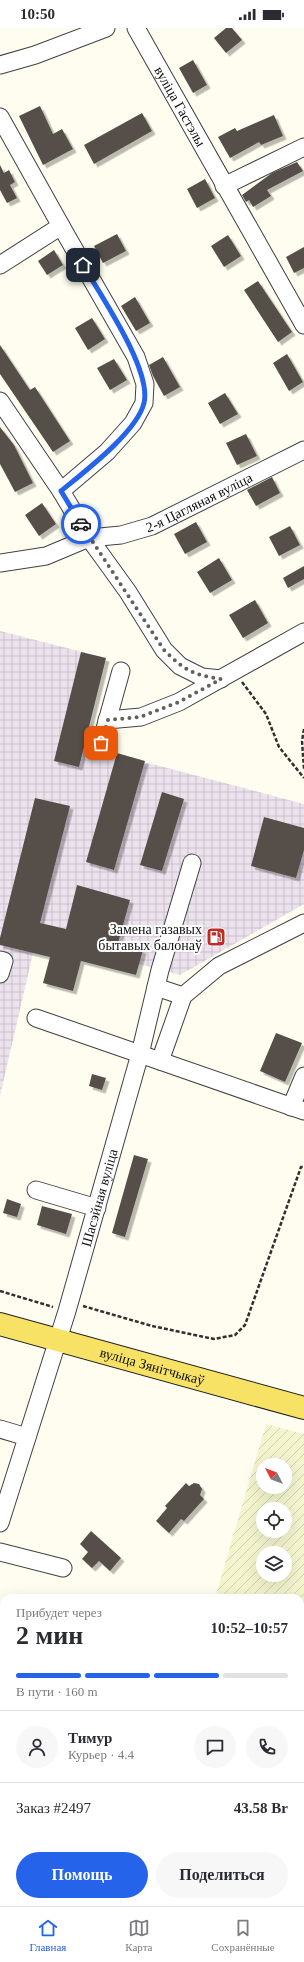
<!DOCTYPE html>
<html lang="ru">
<meta charset="utf-8">
<style>
:root{--surface:#fff;--page:#f7f7f7;--text:#2b2b33;--muted:#7c7c81;--line:#e1e1e2;--accent:#2563eb}
body{margin:0;font-family:Georgia,serif;background:var(--page);color:var(--text);height:100vh;display:flex;flex-direction:column;font-size:15px;white-space:nowrap}
*{box-sizing:border-box;margin:0}
p{font-size:13px;color:var(--muted)}
.icon{flex:none;width:22px;height:22px;fill:none;stroke:currentColor;stroke-width:2;stroke-linecap:round;stroke-linejoin:round}
.map{position:relative;flex:1;overflow:hidden}
.details{position:absolute;left:0px;top:1566px;width:304px;height:312px;display:flex;flex-direction:column;background:var(--surface);border-radius:12px 12px 0 0;box-shadow:0 4px 16px #0002}
.details>*{flex:none}
.needle{width:26px;rotate:311deg}
.fabs{position:absolute;left:256px;top:1430px;display:grid;gap:8px}
.fabs a{display:grid;place-items:center;width:36px;height:36px;border-radius:50%;background:var(--surface);box-shadow:0 4px 16px #0002;font-size:20px}
.pin{position:absolute;display:grid;place-items:center;width:34px;height:34px;color:#fff;margin:-17px;border-radius:8px;box-shadow:0 2px 6px #0006}
.courier{position:absolute;display:grid;place-items:center;width:40px;height:40px;margin:-20px;border:3px solid #2563eb;border-radius:50%;background:#fff;color:#222;box-shadow:0 1px 5px #0007}
.overview em{font-style:normal;font-weight:700}
.overview div{display:flex;flex-direction:column-reverse}
.overview{display:flex;align-items:center;justify-content:space-between;height:68px;padding:0 16px}
h1{font-size:26px;font-weight:700;line-height:30px}
.bar{display:grid;grid-template-columns:repeat(4,1fr);gap:6px 4px;align-content:center;height:48px;padding:0 16px}
.bar i{height:5px;border-radius:3px;background:var(--line)}
.bar .selected{background:var(--accent)}
.bar p{grid-column:span 4}
.line{display:flex;align-items:center;gap:10px;padding:0 16px;border-top:1px solid var(--line)}
.line div{flex:1}
.round{display:grid;place-items:center;flex:none;width:42px;height:42px;border-radius:21px;background:var(--page)}
.button{display:flex;gap:8px;margin-top:auto;padding:8px 16px}
.button a{flex:1;height:46px;border-radius:24px;background:var(--accent);color:#fff;font-size:16px;font-weight:700;line-height:46px;text-align:center}
.button a+a{background:var(--page);color:var(--text)}
.status{display:flex;justify-content:space-between;align-items:center;height:28px;padding:0 20px;background:var(--surface);direction:ltr}
.status svg{height:11px;fill:currentColor}
.menu{display:flex;justify-content:space-around;align-items:center;height:56px;border-top:1px solid var(--line);background:var(--surface);font-size:11px;color:var(--muted)}
.menu a{display:grid;justify-items:center;gap:2px}
.menu .selected{color:var(--accent)}
.map>svg:first-child{display:block}
.industrial{fill:url(#industrial-grid)}
.farmland{fill:url(#farmland-furrows);fill-rule:evenodd}
.building{fill:#57504a;filter:url(#shadow)}
.lines{fill:none;stroke-linecap:round;stroke-linejoin:round}
.minor-casing{stroke:#414141;stroke-width:19}
.major-casing{stroke:#1f1f1f;stroke-width:24}
.path{stroke:#303030;stroke-width:2.5;stroke-dasharray:4 2;stroke-linecap:butt}
.minor{stroke:#fff;stroke-width:17}
.major{stroke:#f8e266;stroke-width:22}
.done{stroke:#62625d;stroke-width:4;stroke-dasharray:0 7.2}
.route{stroke:#2563eb;stroke-width:5}
.labels{text-anchor:middle;dominant-baseline:central;stroke-width:4;stroke-linejoin:round;paint-order:stroke}
.street-label{font-size:14px;fill:#0e0e0e;stroke:#fff}
.poi-label{font-size:14px;fill:#0e0e0e;stroke:#fff;text-anchor:end}
</style>
<div class="status"><b>10:50</b><svg viewBox="0 0 49 12"><path d="M0 12V9h3v3zM5 12V6h3v6zM10 12V3h3v9zM15 12V0h3v12zM26 1h20v11H26zM47 4h2v5h-2z"/></svg></div>
<div class="map">
<svg width="304" height="1878" viewBox="0 0 304 1878">
<defs>
<pattern id="industrial-grid" width="8" height="8" patternUnits="userSpaceOnUse"><rect width="8" height="8" fill="#ece2ed"/><path d="M0 4h8M4 0v8" fill="none" stroke="#c9c1ca"/></pattern>
<pattern id="farmland-furrows" width="10" height="10" patternUnits="userSpaceOnUse"><rect width="10" height="10" fill="#f4f5cf"/><path d="M-1 1l2-2M0 10L10 0M9 11l2-2" fill="none" stroke="#d0d1b1"/></pattern>
<filter id="shadow"><feDropShadow dx="3.5" dy="3.5" stdDeviation="0" flood-color="#0004"/></filter>
</defs>
<rect width="100%" height="100%" fill="#fffdef"/>
<path class="industrial" d="M0 603 106 630 84 718 304 776V876L180 947 139 936 142 921 58 900 50 929 33 925 0 1068Z"/>
<path class="farmland" d="M266 1396 304 1406V1878H66L58 1874H300V1570H215ZM263 1437H285V1459H263ZM263 1481H285V1503H263ZM263 1525H285V1547H263Z
M4 1708V1836L0 1830V1722Z"/>
<path class="building" d="M226 0H232L242 12 226 25 214 10Z
M193 32 207 57 193 65 179 40Z
M40 78 53 106 62 101 73 121 43 137 19 88Z
M142 85 152 103 94 136 84 117Z
M274 87 283 108 261 117 259 114 230 130 218 109 235 100 237 103Z
M297 134 303 143 267 162 271 168 253 179 249 172 246 174 242 167 272 145Z
M0 137 4 145 9 142 15 154 10 157 17 170 7 175 0 162Z
M205 151 215 170 197 180 187 161Z
M117 206 126 223 103 235 94 218Z
M228 207 241 228 224 239 211 218Z
M304 219V240L294 245 286 229Z
M54 222 63 237 47 247 38 233Z
M258 253 292 304 278 314 244 262Z
M135 269 150 295 136 303 121 278Z
M92 290 105 311 88 322 75 300Z
M0 317 30 362 35 359 70 413 53 424 0 346Z
M287 326 303 354 289 363 273 335Z
M163 329 180 359 164 368 153 348 149 337Z
M114 331 127 352 110 362 97 340Z
M225 365 238 386 220 396 208 375Z
M0 399 14 417 33 455 15 464 0 436Z
M246 406 257 428 237 437 226 415Z
M272 449 280 465 256 478 247 462Z
M42 475 56 496 39 508 25 487Z
M196 494 207 514 185 526 174 506Z
M290 498 300 517 279 528 269 509Z
M219 530 232 552 210 565 197 544Z
M304 538V551L288 560 283 550Z
M255 572 268 595 243 610 229 587Z
M81 624 106 630 79 739 54 733Z
M117 725 145 733 114 842 86 834Z
M162 764 184 771 162 843 140 837Z
M35 770 70 778 40 895 66 901 77 857 130 872 118 915 143 922 136 947 81 933 73 963 43 955 50 929 0 917V910Z
M264 789 304 800V822L296 850 251 838Z
M276 1005 302 1015 285 1054 260 1043Z
M92 1046 106 1050 102 1062 89 1058Z
M134 1127 148 1131 125 1209 112 1205Z
M7 1171 21 1176 17 1189 3 1185Z
M42 1178 72 1186 66 1206 37 1197Z
M186 1455 189 1458 194 1455 199 1456 202 1461 200 1467 204 1471 184 1493 181 1491 169 1505 156 1493 167 1480 165 1478Z
M91 1503 121 1530 110 1543 99 1533 92 1540 82 1531 88 1524 80 1516Z"/>
<g class="lines">
<defs>
<g id="minor">
<path id="s1" d="M136 0 304 297"/>
<path d="M0 37 35 27 106 0"/>
<path d="M0 89 61 198 0 237"/>
<path d="M224 158 304 119"/>
<path d="M61 198 136 329 145 356 144 375 133 395 107 424 61 463"/>
<path d="M0 373 61 463 89 510 128 564 164 622 180 638 202 649 221 651"/>
<path id="s2" d="M0 535 46 528 89 510 121 507 152 498 304 422"/>
<path d="M107 692 141 689 179 674 304 604"/>
<path d="M101 715 121 643"/>
<path d="M0 932 4 933 0 946"/>
<path d="M156 959 183 968"/>
<path d="M36 990 160 1033 183 968 219 938 304 895"/>
<path d="M160 1033 304 1083"/>
<path d="M291 1079 304 1048"/>
<path d="M36 1162 97 1180"/>
<path d="M0 1401 27 1409"/>
<path id="s3" d="M0 1495 67 1283 140 1026 160 942 192 835"/>
<path d="M0 1524 63 1540"/>
</g>
<g id="major">
<path id="s4" d="M0 1296 304 1380"/>
</g>
</defs>
<use href="#minor" class="minor-casing"/>
<use href="#major" class="major-casing"/>
<path class="path" d="M242 654 266 686 279 719 304 750
M304 701 302 713 304 741
M0 1263 53 1279
M83 1278 152 1298 214 1311 235 1307 245 1297 301 1139H304"/>
<use href="#minor" class="minor"/>
<use href="#major" class="major"/>
</g>
<g class="lines">
<path class="done" d="M81 496 164 622C184 642 193 647 221 651L179 674 140 689 108 692 101 715"/>
<path class="route" d="M81 496 61 463C84 444 137 404 144 375 152 342 101 268 83 237"/>
</g>
<defs>
<symbol id="fuel-square" viewBox="-11 -11 22 22"><rect x="-9" y="-9" width="18" height="18" rx="4" fill="#be2d26" stroke="#fff"/><path d="M-5.5-6h7V0h2V4h1.3V-2.5L3-4.5l.8-.8L6-3V5H2.5V1h-1V6h-7ZM-4.2-4.7v3.2H.2V-4.7Z" fill="#fff"/></symbol>
</defs>
<g fill-rule="evenodd">
<use href="#fuel-square" x="205" y="898" width="22" height="22"/>
</g>
<g class="labels">
<g class="street-label">
<text stroke="none"><textPath href="#s1" startOffset="90">вуліца Гастэлы</textPath></text>
<text stroke="none"><textPath href="#s2" startOffset="210">2-я Цагляная вуліца</textPath></text>
<text stroke="none"><textPath href="#s3" startOffset="340">Шасэйная вуліца</textPath></text>
<text stroke="none"><textPath href="#s4" startOffset="158">вуліца Зянітчыкаў</textPath></text>
</g>
<g class="poi-label">
<text x="202" y="901">Замена газавых<tspan x="202" dy="16">бытавых балонаў</tspan></text>
</g>
</g>
</svg>
<div class="fabs">
<a><svg class="needle" viewBox="-14 -14 28 28"><path d="M0-13l5 13h-10z" fill="#e53935"/><path d="M0 13l5-13h-10z" fill="#7c7c81"/></svg></a>
<a><svg class="icon" aria-label="locate" viewBox="0 0 24 24"><circle cx="12" cy="12" r="6"/><path d="M12 2v4M12 18v4M2 12h4M18 12h4"/></svg></a>
<a><svg class="icon" aria-label="layers" viewBox="0 0 24 24"><path d="M12 4l9 5-9 5-9-5zM3 14l9 5 9-5"/></svg></a>
</div>
<div class="pin" style="left:101px;top:715px;background:#ea580c"><svg class="icon" aria-label="bag" viewBox="0 0 24 24"><path d="M5 8h14l-1 12H6zM9 8a3 3 0 0 1 6 0"/></svg></div>
<div class="pin" style="left:83px;top:237px;background:#1f2937"><svg class="icon" aria-label="home" viewBox="0 0 24 24"><path d="M3 11l9-7 9 7M6 9v11h12V9"/></svg></div>
<div class="courier" style="left:81px;top:496px"><svg class="icon" aria-label="car" viewBox="0 0 24 24"><path d="M5 17H2v-5l4-1 3-4h7l3 4 3 1v5h-3M9 17h6M6 11h13"/><circle cx="7" cy="17" r="2"/><circle cx="17" cy="17" r="2"/></svg></div>
<section class="details">
<div class="overview"><div><h1>2 мин</h1><p>Прибудет через</p></div><em>10:52–10:57</em></div>
<div class="bar"><i class="selected"></i><i class="selected"></i><i class="selected"></i><i></i><p>В пути · 160 m</p></div>
<div class="line" style="height:72px"><a class="round"><svg class="icon" aria-label="person" viewBox="0 0 24 24"><circle cx="12" cy="8" r="4"/><path d="M4 21q1-7 8-7t8 7"/></svg></a><div><b>Тимур</b><p>Курьер · 4.4</p></div><a class="round"><svg class="icon" aria-label="chat" viewBox="0 0 24 24"><path d="M4 5h16v11H9l-5 4z"/></svg></a><a class="round"><svg class="icon" aria-label="phone" viewBox="0 0 24 24"><path d="M5 4h4l2 5-3 2q2 4 5 5l2-3 5 2v4C11 20 4 13 5 4z"/></svg></a></div>
<div class="line" style="height:52px"><div>Заказ #2497</div><b>43.58 Br</b></div>
<div class="button"><a>Помощь</a><a>Поделиться</a></div>
</section>
</div>
<nav class="menu">
<a class="selected"><svg class="icon" aria-label="home" viewBox="0 0 24 24"><path d="M3 11l9-7 9 7M6 9v11h12V9"/></svg>Главная</a>
<a><svg class="icon" aria-label="map" viewBox="0 0 24 24"><path d="M3 6l6-2 6 2 6-2v14l-6 2-6-2-6 2zM9 4v14M15 6v14"/></svg>Карта</a>
<a><svg class="icon" aria-label="saved" viewBox="0 0 24 24"><path d="M7 4h10v16l-5-4-5 4z"/></svg>Сохранённые</a>
</nav>
